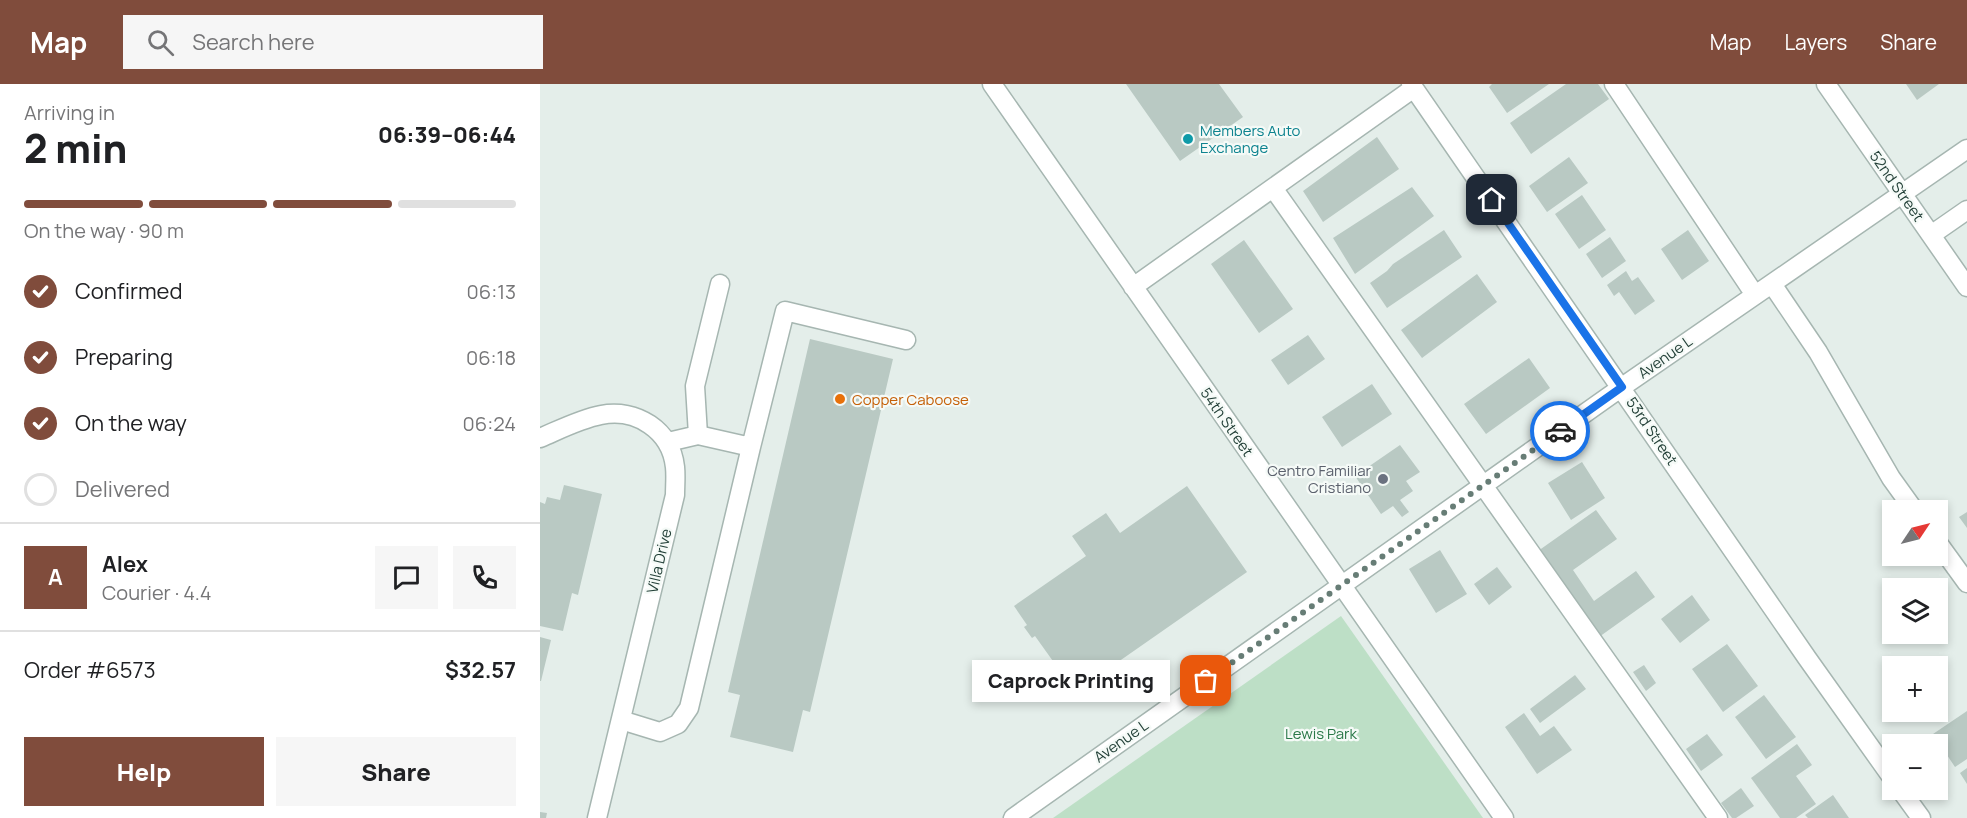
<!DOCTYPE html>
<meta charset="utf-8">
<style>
:root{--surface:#fff;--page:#f6f6f6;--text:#202124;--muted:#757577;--line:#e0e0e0;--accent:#804c3c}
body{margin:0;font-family:Manrope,sans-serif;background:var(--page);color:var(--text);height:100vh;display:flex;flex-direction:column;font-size:22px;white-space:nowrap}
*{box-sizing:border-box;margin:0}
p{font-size:20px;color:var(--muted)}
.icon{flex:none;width:33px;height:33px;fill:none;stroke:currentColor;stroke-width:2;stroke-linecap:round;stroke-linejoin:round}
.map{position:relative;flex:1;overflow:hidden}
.side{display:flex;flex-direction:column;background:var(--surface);width:540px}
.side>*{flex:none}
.needle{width:39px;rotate:55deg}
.tools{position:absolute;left:1342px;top:416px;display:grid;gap:12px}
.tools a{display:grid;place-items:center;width:66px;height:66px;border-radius:0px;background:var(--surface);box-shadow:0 3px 9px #0003;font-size:30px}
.pin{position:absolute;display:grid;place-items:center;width:51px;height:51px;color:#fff;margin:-26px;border-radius:12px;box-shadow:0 3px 9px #0006}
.courier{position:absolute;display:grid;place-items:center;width:60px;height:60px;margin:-30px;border:4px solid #1a73e8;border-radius:50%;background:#fff;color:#222;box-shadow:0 2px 8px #0007}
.bubble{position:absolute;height:42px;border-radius:0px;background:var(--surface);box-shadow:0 3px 9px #0003;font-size:20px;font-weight:800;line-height:42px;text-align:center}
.summary em{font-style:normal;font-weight:800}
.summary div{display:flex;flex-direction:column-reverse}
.summary{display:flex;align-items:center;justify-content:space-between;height:102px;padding:0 24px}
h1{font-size:39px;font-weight:800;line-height:45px}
.bar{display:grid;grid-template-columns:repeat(4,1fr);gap:9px 6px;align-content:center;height:72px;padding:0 24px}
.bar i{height:8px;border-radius:4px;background:var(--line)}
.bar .on{background:var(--accent)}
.bar p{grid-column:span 4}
.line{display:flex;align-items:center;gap:15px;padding:0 24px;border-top:2px solid var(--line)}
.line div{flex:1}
.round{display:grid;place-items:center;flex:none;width:63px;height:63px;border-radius:0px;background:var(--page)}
ol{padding:0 24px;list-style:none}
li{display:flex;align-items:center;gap:18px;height:66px}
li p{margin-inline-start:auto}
li .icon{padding:6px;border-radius:50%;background:var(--accent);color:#fff;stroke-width:4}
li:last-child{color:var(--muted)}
li i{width:33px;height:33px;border:3px solid var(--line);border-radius:50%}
.button{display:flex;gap:12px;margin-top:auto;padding:12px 24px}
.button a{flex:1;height:69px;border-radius:0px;background:var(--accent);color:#fff;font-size:24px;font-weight:800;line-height:69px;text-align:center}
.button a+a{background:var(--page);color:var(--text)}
header{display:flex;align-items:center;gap:36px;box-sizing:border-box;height:84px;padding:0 30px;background:var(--accent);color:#fff}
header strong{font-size:28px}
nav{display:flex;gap:33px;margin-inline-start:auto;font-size:21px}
.search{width:420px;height:54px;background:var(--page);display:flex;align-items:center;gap:15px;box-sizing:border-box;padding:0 21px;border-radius:0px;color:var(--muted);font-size:22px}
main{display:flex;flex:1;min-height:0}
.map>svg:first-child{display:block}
.green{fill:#bddfc6}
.building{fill:#b9c9c3}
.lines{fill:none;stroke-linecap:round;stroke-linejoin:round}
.minor-casing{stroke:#a6b6b1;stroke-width:21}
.minor{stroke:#fff;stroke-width:18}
.done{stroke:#677d76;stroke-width:6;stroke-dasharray:0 10.8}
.route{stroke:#1a73e8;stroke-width:8}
.culture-dot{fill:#0f9aa8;stroke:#f5faf7;stroke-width:2}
.food-dot{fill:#e8710a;stroke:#f5faf7;stroke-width:2}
.worship-dot{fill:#6b7280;stroke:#f5faf7;stroke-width:2}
.labels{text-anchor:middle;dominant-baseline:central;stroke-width:4.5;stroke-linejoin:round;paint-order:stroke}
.culture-label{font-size:15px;fill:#0d838f;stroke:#f5faf7;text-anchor:start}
.street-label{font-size:15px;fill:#234038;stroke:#f5faf7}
.food-label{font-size:15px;fill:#c56008;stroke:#f5faf7;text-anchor:start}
.worship-label{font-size:15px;fill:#5b616d;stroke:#f5faf7;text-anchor:end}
.park-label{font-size:15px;fill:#2b7949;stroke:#f5faf7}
</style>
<header>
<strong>Map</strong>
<div class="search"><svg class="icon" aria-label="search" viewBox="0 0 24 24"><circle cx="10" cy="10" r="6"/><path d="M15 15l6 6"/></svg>Search here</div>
<nav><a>Map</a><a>Layers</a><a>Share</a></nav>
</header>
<main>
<section class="side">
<div class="summary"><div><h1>2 min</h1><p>Arriving in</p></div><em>06:39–06:44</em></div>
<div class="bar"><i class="on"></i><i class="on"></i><i class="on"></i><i></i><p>On the way · 90 m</p></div>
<ol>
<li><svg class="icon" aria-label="check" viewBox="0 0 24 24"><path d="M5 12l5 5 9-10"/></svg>Confirmed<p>06:13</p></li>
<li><svg class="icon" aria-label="check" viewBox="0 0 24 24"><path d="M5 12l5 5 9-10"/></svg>Preparing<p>06:18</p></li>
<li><svg class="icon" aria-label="check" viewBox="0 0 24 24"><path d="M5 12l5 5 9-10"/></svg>On the way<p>06:24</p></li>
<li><i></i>Delivered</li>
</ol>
<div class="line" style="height:108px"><b class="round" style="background:var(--accent);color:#fff">A</b><div><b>Alex</b><p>Courier · 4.4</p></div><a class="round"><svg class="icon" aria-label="chat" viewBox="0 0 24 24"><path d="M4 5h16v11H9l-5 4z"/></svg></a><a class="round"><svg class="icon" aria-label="phone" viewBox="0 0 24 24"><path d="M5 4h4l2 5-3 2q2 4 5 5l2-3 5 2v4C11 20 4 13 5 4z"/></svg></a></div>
<div class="line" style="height:78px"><div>Order #6573</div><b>$32.57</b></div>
<div class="button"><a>Help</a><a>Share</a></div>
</section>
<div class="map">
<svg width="1427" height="734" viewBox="0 0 1427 734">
<rect width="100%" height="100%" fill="#e4eeea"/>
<path class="green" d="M801 532 943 734H513Z"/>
<path class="building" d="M586 0H679L703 33 640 77Z
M952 0H1009L967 29 949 3Z
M1026 0H1058L1069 15 991 70 970 39Z
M1366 0H1399L1377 16Z
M837 53 859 85 783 138 763 107Z
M1029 73 1048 99 1007 128 989 102Z
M872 103 894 132 815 190 793 154Z
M1042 111 1066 146 1039 165 1015 130Z
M904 146 922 173 847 224 830 199 847 187 853 180Z
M1148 146 1169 177 1142 196 1121 165Z
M1070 153 1086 177 1062 194 1046 170Z
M704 156 753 225 719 249 671 180Z
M1086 187 1092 197 1098 193 1115 217 1095 231 1079 208 1074 212 1067 201Z
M937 190 957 218 882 274 861 246Z
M768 251 785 275 748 301 731 276Z
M270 255 353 275 270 628 263 626 253 668 190 653 200 611 188 608Z
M989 274 1010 304 946 350 924 320Z
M832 300 852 330 802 363 782 333Z
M860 361 880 388 866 397 873 407 860 416 869 428 862 433 853 422 841 430 815 392Z
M1042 378 1065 414 1031 436 1008 399Z
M24 401 62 410 38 511 32 509 23 547 0 542V418L5 420 7 413 20 416Z
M647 402 707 488 535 608 495 552 492 554 484 543 487 541 474 522 546 472 532 452 566 429 580 449Z
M1056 426 1077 455 1033 486 1054 517 1096 487 1115 513 1059 553 998 467Z
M1427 428V444L1419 433Z
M900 466 927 510 896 529 869 485Z
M957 483 972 503 949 521 934 500Z
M1152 511 1170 536 1140 559 1121 535Z
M0 553 11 556 1 597H0Z
M1187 560 1218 602 1183 628 1152 585Z
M1104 581 1116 599 1106 607 1093 588Z
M1035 591 1046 605 1000 639 990 625Z
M1224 611 1256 653 1226 675 1195 633Z
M1427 627V675L1415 683 1393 650Z
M984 629 1000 652 1014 642 1032 666 997 690 965 643Z
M1167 650 1183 671 1161 687 1146 665Z
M1257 660 1272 681 1256 692 1276 720 1256 734H1240L1211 694Z
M1427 684V700L1420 689Z
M1201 704 1214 722 1196 734H1192L1181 719Z
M1293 711 1309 734H1268L1265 731Z
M0 728 7 729 6 734H0Z"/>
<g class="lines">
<defs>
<path id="minor" d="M452 0 964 734
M871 0 1267 574 1353 695
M1074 0 1215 211
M1286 0 1427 203
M733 104 1178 734
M1391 151 1427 126
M1232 200 1278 268 1351 394 1374 426
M593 203 874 4
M158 351 155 302 180 200
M0 354C19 346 40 335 61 331 96 324 131 346 135 383 136 392 135 402 135 411L57 734
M211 363 245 227 366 256
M1398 459 1427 499
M81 636 120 648 138 640 149 624 211 363 158 351 128 358
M1360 705 1381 734
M473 734 1082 303 1427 65"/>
</defs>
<use href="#minor" class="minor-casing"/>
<use href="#minor" class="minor"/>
</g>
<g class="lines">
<path class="done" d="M666 597 1020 347"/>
<path class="route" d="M952 116 1082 303 1020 347"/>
</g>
<circle class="culture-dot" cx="648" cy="55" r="6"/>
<circle class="food-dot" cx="300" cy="315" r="6"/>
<circle class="worship-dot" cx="843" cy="395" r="6"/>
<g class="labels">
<g class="culture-label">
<text x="660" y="46">Members Auto<tspan x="660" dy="17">Exchange</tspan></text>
</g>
<g class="street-label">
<text transform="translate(1357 102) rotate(55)">52nd Street</text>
<text transform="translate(1125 273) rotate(-35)">Avenue L</text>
<text transform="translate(687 338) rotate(55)">54th Street</text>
<text transform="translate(1112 347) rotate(56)">53rd Street</text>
<text transform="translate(119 477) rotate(-77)">Villa Drive</text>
<text transform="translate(581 657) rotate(-35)">Avenue L</text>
</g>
<g class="food-label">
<text x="312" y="315">Copper Caboose</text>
</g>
<g class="worship-label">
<text x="831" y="386">Centro Familiar<tspan x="831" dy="17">Cristiano</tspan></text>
</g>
<g class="park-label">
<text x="781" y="649">Lewis Park</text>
</g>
</g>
</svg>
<div class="tools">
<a><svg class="needle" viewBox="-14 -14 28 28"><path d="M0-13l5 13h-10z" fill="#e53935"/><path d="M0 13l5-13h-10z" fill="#757577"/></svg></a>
<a><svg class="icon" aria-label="layers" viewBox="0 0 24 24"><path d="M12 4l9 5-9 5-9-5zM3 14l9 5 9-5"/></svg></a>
<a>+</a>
<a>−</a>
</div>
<div class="pin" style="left:666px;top:597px;background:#ea580c"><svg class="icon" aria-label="bag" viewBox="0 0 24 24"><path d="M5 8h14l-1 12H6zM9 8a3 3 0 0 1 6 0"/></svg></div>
<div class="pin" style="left:952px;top:116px;background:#1f2937"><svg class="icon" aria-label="home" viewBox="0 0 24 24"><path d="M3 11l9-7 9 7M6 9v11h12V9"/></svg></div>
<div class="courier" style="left:1020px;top:347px"><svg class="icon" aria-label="car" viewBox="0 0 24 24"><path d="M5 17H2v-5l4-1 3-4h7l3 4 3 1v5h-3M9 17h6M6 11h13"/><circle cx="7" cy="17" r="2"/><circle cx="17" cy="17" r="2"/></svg></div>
<div class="bubble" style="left:432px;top:576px;width:198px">Caprock Printing</div>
</div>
</main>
